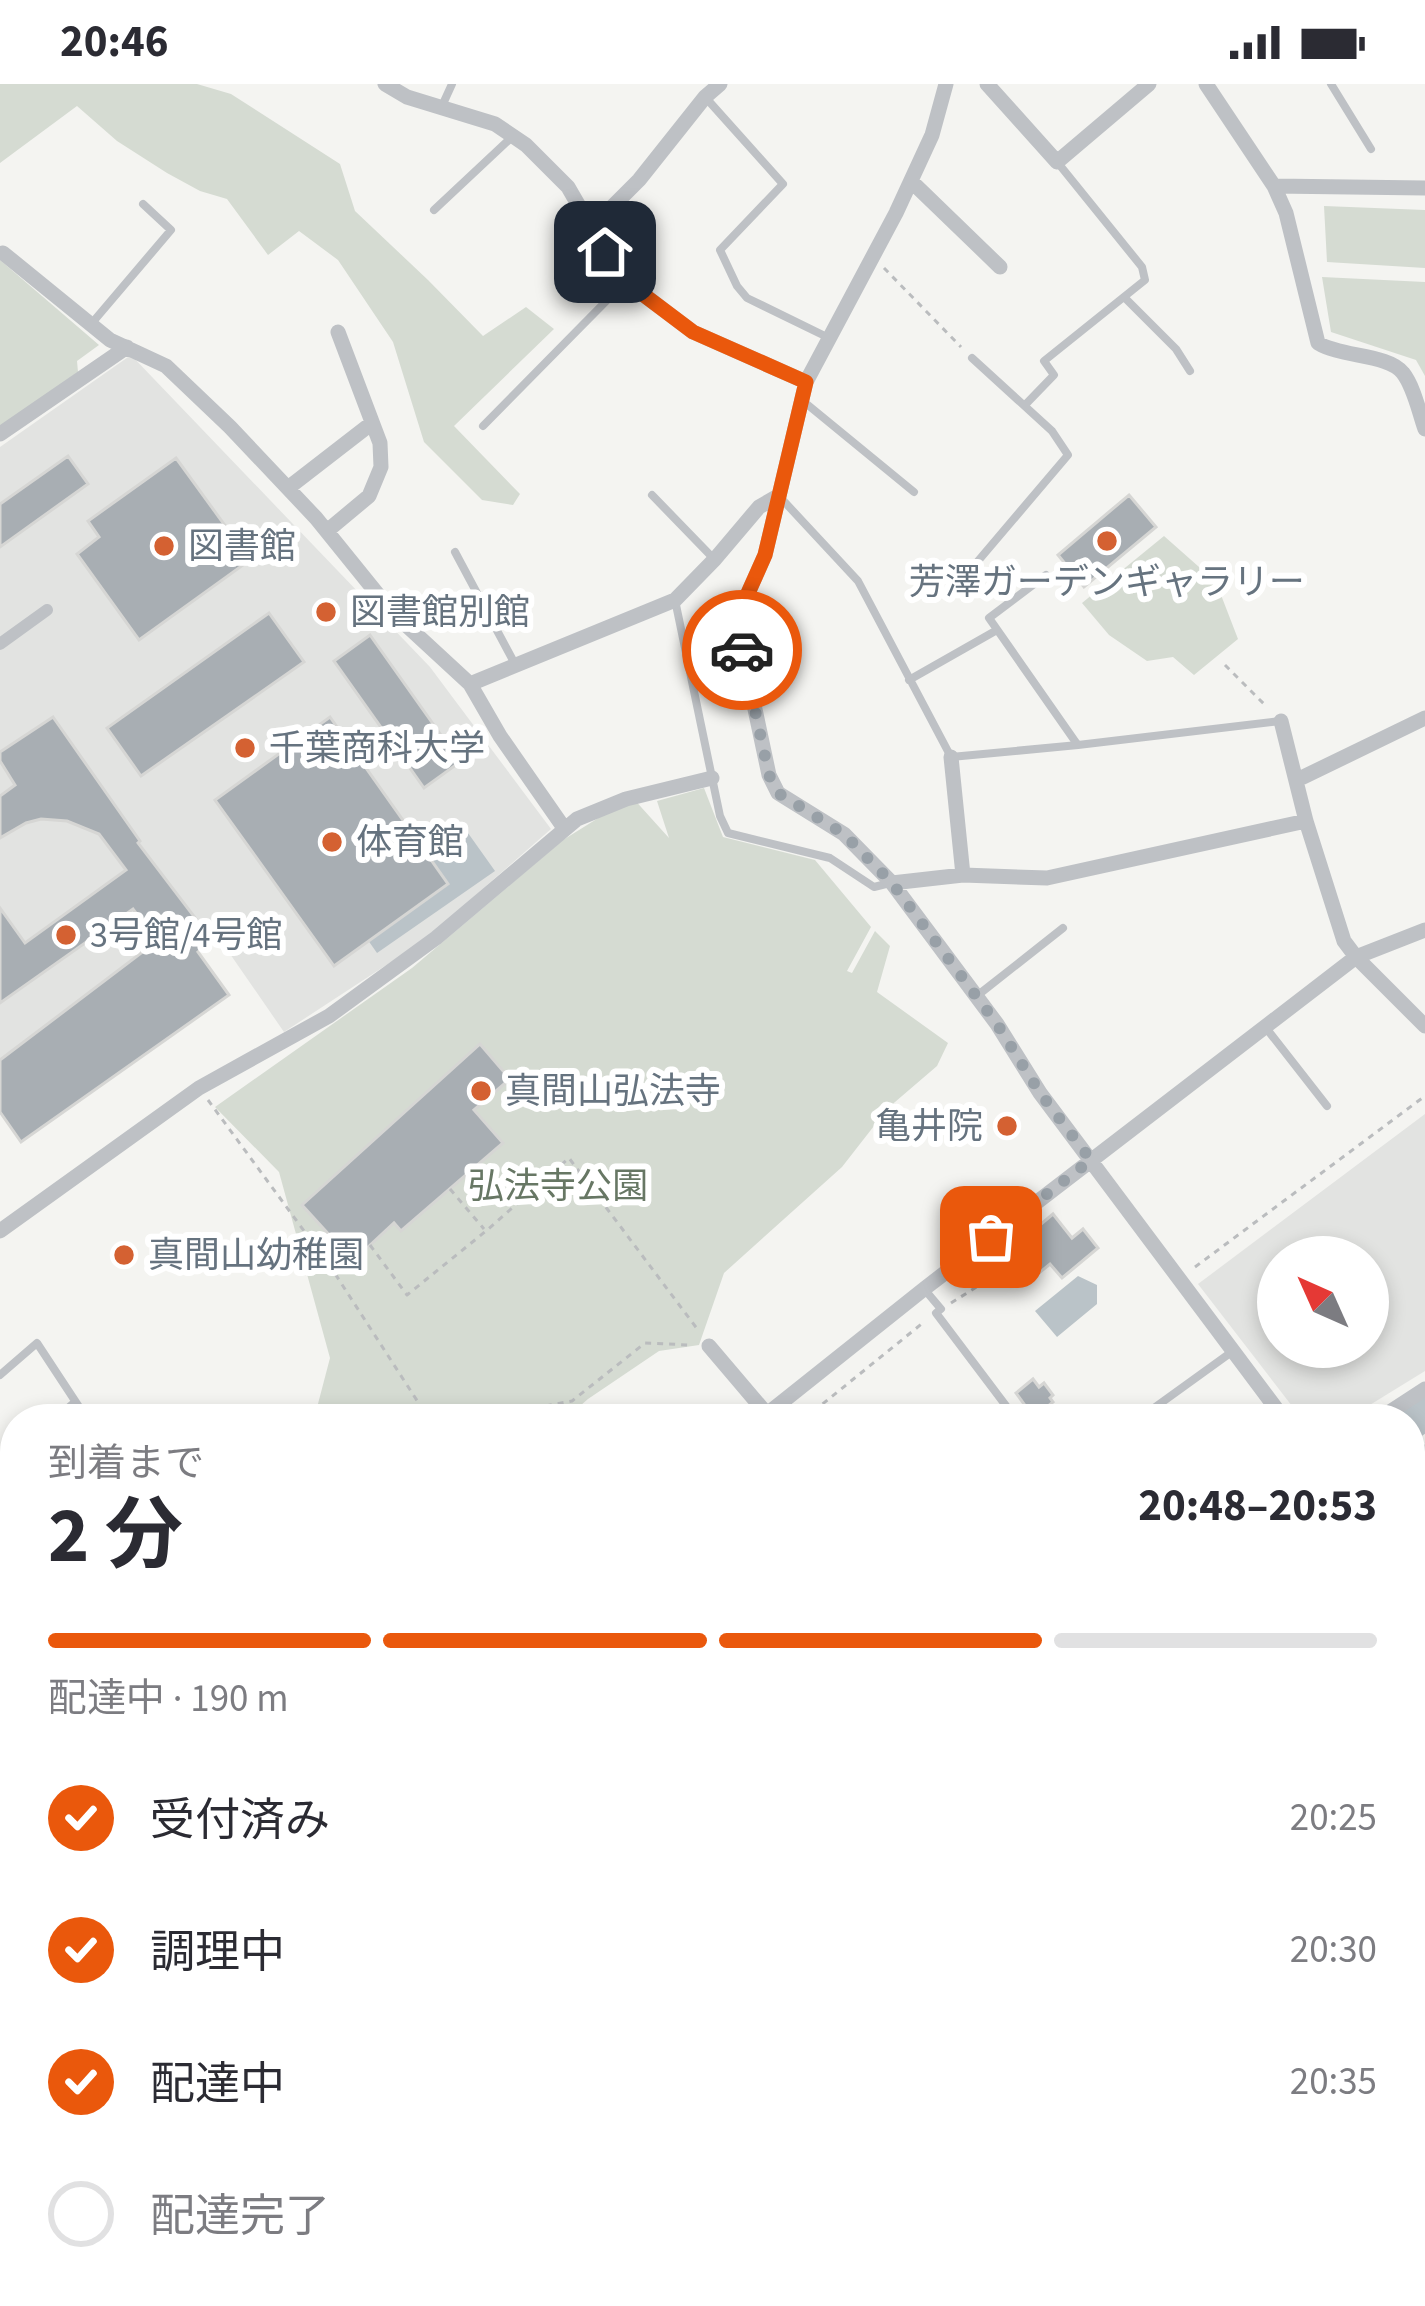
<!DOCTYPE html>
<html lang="ja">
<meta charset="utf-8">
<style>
:root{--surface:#fff;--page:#f7f7f7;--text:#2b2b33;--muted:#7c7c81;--line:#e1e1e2;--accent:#ea580c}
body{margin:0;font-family:"Source Sans 3","Noto Sans JP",sans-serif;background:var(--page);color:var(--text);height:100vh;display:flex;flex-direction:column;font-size:45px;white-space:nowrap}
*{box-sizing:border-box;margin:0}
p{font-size:39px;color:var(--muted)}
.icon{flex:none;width:66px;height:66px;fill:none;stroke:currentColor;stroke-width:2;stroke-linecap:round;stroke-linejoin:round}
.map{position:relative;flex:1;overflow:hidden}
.side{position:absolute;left:0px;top:1320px;width:1425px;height:903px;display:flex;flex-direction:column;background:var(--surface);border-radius:48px 48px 0 0;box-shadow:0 6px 18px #0003}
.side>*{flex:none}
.needle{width:78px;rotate:315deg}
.tools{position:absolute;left:1257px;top:1152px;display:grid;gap:24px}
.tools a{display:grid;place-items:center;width:132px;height:132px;border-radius:50%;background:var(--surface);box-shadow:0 6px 18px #0003;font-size:60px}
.pin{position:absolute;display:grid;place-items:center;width:102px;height:102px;color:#fff;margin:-51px;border-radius:24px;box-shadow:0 6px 18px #0006}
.courier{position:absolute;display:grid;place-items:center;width:120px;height:120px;margin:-60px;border:9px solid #ea580c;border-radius:50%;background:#fff;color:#222;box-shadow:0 3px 15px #0007}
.head em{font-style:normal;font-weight:700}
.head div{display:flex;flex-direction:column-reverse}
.head{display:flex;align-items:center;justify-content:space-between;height:204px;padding:0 48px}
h1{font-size:78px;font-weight:700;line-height:90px}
.bar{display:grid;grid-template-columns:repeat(4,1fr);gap:18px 12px;align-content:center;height:144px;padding:0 48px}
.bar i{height:15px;border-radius:9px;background:var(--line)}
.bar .active{background:var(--accent)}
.bar p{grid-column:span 4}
ol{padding:0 48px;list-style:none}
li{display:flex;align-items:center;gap:36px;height:132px}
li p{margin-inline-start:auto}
li .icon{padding:12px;border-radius:50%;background:var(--accent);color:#fff;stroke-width:4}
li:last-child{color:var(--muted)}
li i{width:66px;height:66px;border:6px solid var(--line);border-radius:50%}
.status{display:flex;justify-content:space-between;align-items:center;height:84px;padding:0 60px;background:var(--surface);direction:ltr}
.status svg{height:33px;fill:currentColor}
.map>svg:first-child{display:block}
.built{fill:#e2e3e1;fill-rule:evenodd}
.green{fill:#d5dbd2}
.water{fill:#bac3c8}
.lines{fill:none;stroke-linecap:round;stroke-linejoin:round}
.river{stroke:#bac3c8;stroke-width:33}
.building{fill:#a8aeb3;stroke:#d6d6d4;stroke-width:3}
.path{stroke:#babcbe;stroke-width:3;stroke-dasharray:6 6;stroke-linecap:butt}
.service{stroke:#bec1c5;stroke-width:8}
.pedestrian{stroke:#bec1c5;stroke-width:12}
.minor{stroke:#bec1c5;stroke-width:15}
.tertiary{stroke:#bec1c5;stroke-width:18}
.rail{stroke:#a2a6ab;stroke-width:6;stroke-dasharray:18 9;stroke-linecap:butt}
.done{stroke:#98a0a7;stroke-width:12;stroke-dasharray:0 21.6}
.route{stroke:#ea580c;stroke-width:15}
.poi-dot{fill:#d46132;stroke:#fff;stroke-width:4.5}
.labels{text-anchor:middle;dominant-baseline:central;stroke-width:12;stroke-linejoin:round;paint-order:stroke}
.poi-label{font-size:36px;fill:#66737f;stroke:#fff;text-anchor:start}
.park-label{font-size:36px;fill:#677764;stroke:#fff}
</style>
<div class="status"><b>20:46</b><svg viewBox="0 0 49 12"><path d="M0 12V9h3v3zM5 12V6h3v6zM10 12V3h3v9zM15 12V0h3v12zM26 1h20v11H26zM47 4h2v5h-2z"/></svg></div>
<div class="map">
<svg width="1425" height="2222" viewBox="0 0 1425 2222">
<rect width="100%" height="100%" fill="#f4f4f1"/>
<path class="built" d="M131 271 430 583 551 745 423 857 284 948 219 854 0 1010V363Z
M1425 1030V1287L1347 1335H1302L1198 1200ZM1368 1173V1263H1278V1173Z"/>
<path class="green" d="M0 0H197L231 10 340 80 355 127 428 196 483 252 526 223 554 245 454 342 520 410 513 421 482 416 424 358 393 258 338 176 299 147 268 171 227 115 200 107 167 89 117 57 77 22 0 79Z
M1324 122 1425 126V184L1327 178Z
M0 176 99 261 77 277 78 288 0 343Z
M1322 193 1425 198V292L1416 276 1331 248Z
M1164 452 1216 498 1238 555 1194 591 1173 573 1147 577 1109 551 1082 519Z
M704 704 723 753 815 776 871 843 847 887 852 889 875 847 890 862 877 908 948 959 937 982 888 1024 842 1083 724 1189 699 1261 659 1267 588 1315 565 1335H314L330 1274 279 1088 215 1023 412 884 563 756 632 713 669 754 657 717Z
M0 1488 15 1502V1829L0 1831V1673L8 1658 0 1649Z"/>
<path class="water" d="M463 742 495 787 377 869 346 825Z
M1078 1192 1097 1201V1220L1057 1253 1035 1227Z"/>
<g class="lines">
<path class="river" d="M1410 1340 1425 1330"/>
</g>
<path class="building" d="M68 372 88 400 0 463V420Z
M176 374 250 476 139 556 77 470 99 453 88 437Z
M1129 411 1156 443 1084 503 1058 471Z
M269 529 304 578 141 692 107 644Z
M370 551 460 678 424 704 334 577Z
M53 633 140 757 138 759 212 856 198 868 229 911 21 1058 0 1028V976L157 857 133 825 0 919V824L25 859 126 786 99 750 67 737 41 735 26 739 0 754V712L15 701 0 677V668Z
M330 633 448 800 334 882 215 716Z
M480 960 510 995 474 1026 503 1059 401 1147 394 1139 353 1177 302 1121Z
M1053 1130 1072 1154 1083 1145 1098 1164 1062 1194 1050 1180 1028 1198 1022 1191 1019 1193 1007 1179 1011 1175 1004 1166 1037 1138 1040 1141Z
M1033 1295 1039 1303 1044 1299 1053 1311 1050 1314 1053 1318 1034 1334 1016 1309Z
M1425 2070V2102L1410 2115V2083Z"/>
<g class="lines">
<path class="path" d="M884 184 961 263
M1225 581 1267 623
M208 1016 332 1185 427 1332 529 1325 572 1317 645 1259 689 1261
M450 1105 484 1145
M370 1161 407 1211 486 1147 569 1074 698 1246
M1195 1183 1425 1012
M951 1219 1010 1182
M804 1335 924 1238
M1410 1430 1425 1418"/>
<path class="service" d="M1331 0 1371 65
M706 14 783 100 720 166 737 202 747 214 827 253
M442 22 452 0
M434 126 512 53
M1124 213 1176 265 1190 287
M92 239 171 146 143 120
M803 317 914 408
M1025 321 1054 291 1044 277 1145 196 1142 183 1058 79
M483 342 624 199
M652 411 714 475
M779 412 858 497 951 673 1078 661 1280 637
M455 468 516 582
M1046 491 989 534 1077 660
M968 494 978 477 1068 371 1052 347 972 274
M675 516 720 732 728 749 830 774 874 803 890 799
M909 596 997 546
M978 911 1063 844
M1266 944 1327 1022
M925 1206 941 1225 936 1229 1016 1335
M0 1291 37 1259 87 1335
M55 1335 75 1318
M1162 1335 1154 1324 1233 1267
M0 1380 15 1368
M1410 1799 1425 1788
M1410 1976 1425 1996
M0 2121 15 2111
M662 2208 673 2222
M905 2208 915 2222"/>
<path class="pedestrian" d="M0 560 47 526"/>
<path class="minor" d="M385 0 407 13 495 40 526 61 568 103 620 193 693 248 806 298
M946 0 932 51 896 129 806 298 765 471 736 536 769 691 778 709 844 750 892 799 997 940 1040 1009 1284 1335
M987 0 1057 78 1149 0
M1206 0 1274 102 1286 129 1318 259C1340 273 1389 270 1403 289 1414 303 1419 328 1425 345
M911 97 1000 183
M1274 102 1425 104
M591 144 639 96 705 13 720 0
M3 169 110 256 166 282 230 343 316 434 392 528 470 600 500 652 564 744
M0 350 127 263
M288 404 372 339
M327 447 369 412 381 383 380 359 338 248
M470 600 675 516 715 475 759 423 778 412
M1281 637 1306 737 1344 857 1356 873 1425 942
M951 673 963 791
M1297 696 1425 634
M892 799 963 791 1047 794 1306 737
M0 1147 199 1004 329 932 436 854 577 735 626 715 712 694
M709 1262 771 1335
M761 1335 924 1205 1356 873 1425 846
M1379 1335 1425 1305
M1410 1378 1425 1368
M0 1464 15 1474
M1410 1621 1425 1611
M1410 1685 1425 1704
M1410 1935 1425 1924
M0 1954 15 1949
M0 2037 15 2075
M1410 2168 1425 2188
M226 2208 237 2222
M441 2208 452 2222
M69 2222 84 2208
M153 2222 169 2208
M590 2222 609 2208
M1130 2222 1137 2218 1142 2208"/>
<path class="tertiary" d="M1410 1520 1425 1544"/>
<path class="rail" d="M1410 2171 1425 2170
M1169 2222 1207 2208
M1199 2222 1236 2208"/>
</g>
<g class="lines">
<path class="done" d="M742 566 769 691 778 709 844 750 892 799 997 940 1040 1009 1091 1076 991 1153"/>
<path class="route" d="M605 168 620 193 693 248 806 298 765 471 736 536 742 566"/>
</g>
<g class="poi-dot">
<circle cx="1107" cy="457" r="12"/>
<circle cx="164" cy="462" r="12"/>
<circle cx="326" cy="528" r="12"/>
<circle cx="245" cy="664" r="12"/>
<circle cx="332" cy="758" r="12"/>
<circle cx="66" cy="851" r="12"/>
<circle cx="481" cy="1007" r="12"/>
<circle cx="1007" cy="1042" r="12"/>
<circle cx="124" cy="1171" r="12"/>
</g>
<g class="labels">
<g class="poi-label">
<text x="188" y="462">図書館</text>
<text x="1107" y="498" text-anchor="middle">芳澤ガーデンギャラリー</text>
<text x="350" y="528">図書館別館</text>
<text x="269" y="664">千葉商科大学</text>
<text x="356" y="758">体育館</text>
<text x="90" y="851">3号館/4号館</text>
<text x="505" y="1007">真間山弘法寺</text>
<text x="983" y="1042" text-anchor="end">亀井院</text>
<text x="148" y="1171">真間山幼稚園</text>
</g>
<g class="park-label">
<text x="558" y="1102">弘法寺公園</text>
</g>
</g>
</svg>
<div class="tools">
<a><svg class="needle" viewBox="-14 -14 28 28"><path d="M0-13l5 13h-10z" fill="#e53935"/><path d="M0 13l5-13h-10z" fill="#7c7c81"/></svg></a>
</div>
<div class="pin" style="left:991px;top:1153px;background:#ea580c"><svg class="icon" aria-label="bag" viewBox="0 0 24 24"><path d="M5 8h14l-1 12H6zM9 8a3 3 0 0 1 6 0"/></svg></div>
<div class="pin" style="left:605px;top:168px;background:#1f2937"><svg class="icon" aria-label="home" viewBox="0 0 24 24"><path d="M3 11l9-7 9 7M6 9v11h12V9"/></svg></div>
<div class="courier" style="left:742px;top:566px"><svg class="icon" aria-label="car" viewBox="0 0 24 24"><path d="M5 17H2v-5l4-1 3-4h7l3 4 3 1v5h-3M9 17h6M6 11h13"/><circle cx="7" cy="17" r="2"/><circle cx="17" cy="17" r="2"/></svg></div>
<section class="side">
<div class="head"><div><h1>2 分</h1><p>到着まで</p></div><em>20:48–20:53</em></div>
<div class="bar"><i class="active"></i><i class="active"></i><i class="active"></i><i></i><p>配達中 · 190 m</p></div>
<ol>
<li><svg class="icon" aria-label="check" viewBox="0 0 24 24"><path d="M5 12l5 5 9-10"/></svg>受付済み<p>20:25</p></li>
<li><svg class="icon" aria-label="check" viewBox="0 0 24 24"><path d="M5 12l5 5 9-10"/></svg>調理中<p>20:30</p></li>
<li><svg class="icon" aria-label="check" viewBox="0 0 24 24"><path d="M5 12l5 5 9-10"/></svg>配達中<p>20:35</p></li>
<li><i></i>配達完了</li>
</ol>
</section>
</div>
